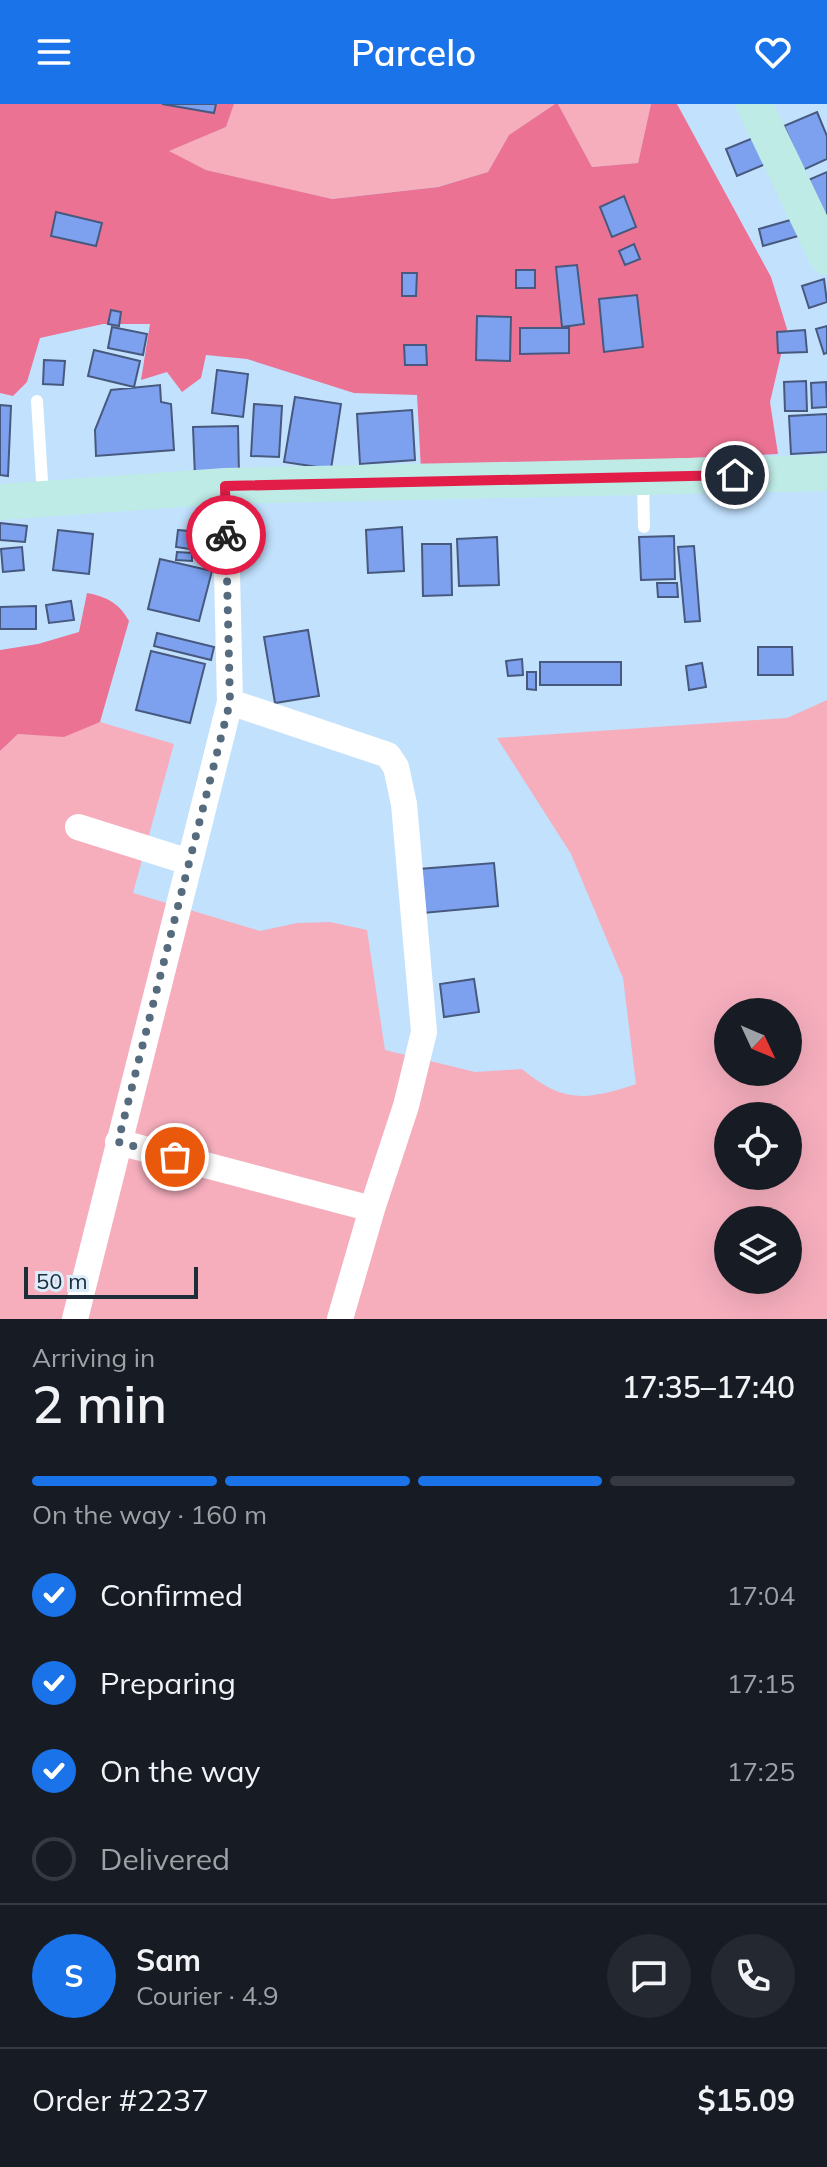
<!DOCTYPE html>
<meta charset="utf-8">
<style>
:root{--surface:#171b24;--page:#242831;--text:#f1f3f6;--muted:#9ea1a6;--line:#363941;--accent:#1a73e8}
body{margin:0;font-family:Mulish,sans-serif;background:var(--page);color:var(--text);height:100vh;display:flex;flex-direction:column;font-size:30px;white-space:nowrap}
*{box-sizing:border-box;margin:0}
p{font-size:26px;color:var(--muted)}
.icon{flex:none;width:44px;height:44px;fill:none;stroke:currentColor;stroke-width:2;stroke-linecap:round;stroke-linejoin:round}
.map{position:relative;height:1215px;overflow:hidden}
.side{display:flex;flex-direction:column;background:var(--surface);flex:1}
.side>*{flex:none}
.needle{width:52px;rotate:134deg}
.tools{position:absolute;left:714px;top:894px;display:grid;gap:16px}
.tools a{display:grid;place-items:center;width:88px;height:88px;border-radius:50%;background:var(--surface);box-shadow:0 8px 32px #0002;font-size:40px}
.scale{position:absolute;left:24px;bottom:20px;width:174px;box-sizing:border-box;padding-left:8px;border:4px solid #1c2c39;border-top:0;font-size:22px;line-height:28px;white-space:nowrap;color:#1c2c39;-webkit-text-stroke:6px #dcecfa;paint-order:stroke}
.pin{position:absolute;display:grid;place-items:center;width:68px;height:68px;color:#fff;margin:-34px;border:4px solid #fff;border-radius:50%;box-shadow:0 2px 8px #0007}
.courier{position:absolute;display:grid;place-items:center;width:80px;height:80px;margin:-40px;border:6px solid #e11d48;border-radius:50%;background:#fff;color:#222;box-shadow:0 2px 10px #0007}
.summary em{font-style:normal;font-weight:600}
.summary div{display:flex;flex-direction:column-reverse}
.summary{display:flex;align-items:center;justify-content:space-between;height:136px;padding:0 32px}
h1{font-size:52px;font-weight:600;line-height:60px}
.bar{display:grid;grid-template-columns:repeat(4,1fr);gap:12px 8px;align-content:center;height:96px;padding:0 32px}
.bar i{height:10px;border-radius:6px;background:var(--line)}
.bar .on{background:var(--accent)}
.bar p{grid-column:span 4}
.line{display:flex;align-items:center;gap:20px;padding:0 32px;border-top:2px solid var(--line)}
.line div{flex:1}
.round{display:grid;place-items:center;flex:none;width:84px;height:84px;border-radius:42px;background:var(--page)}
ol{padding:0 32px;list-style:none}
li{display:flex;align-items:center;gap:24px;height:88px}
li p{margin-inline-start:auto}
li .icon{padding:8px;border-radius:50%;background:var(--accent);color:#fff;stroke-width:4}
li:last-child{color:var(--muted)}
li i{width:44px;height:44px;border:4px solid var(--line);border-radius:50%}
header{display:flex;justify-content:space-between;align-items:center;height:104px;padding:0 32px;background:var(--accent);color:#fff;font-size:36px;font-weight:600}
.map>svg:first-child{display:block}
.green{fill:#f6aebd;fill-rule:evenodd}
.forest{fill:#ec7293}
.building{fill:#7da1ef;stroke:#47597e;stroke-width:2}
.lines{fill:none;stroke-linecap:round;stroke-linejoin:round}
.lane{stroke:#fff;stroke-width:12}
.street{stroke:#fff;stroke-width:26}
.secondary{stroke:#beebe6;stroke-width:36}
.done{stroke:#566b7e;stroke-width:8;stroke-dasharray:0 14.4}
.route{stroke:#e11d48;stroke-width:10}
</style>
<header><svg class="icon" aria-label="menu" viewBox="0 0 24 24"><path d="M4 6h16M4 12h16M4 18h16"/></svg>Parcelo<svg class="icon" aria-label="heart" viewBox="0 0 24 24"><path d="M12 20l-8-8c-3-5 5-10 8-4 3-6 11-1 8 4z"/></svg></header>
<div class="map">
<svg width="827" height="1215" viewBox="0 0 827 1215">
<rect width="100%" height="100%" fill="#c1e1fd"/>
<path class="green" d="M234 0H555L509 31 488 68 437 83 331 95 206 66 168 47 226 23Z
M558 0H651L638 59 592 63Z
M827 596V1215H0V647L18 630 62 632 100 618 174 640 133 789 260 827 297 819 330 818 367 826 385 946 475 968 522 965C563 999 586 997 636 980L623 874 571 750 497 634 787 614ZM728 908H788V968H728ZM728 1012H788V1072H728ZM728 1116H788V1176H728Z"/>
<path class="forest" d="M0 0H234L226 23 169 47 206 66 332 95 438 83 488 68 509 31 555 0H558L592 63 638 59 651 0H677L771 173 787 225 770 298 778 350 421 366 417 291 354 289 247 255 206 251 201 274 182 288 167 268 141 276 150 220H103L40 234 27 278 13 292 0 289Z
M87 489C107 493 119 499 129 517L100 618 64 633 18 630 0 647V546L38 540 79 528Z"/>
<path class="building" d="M162 0H216L214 9Z
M817 8 827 32V55L803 66 784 22Z
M758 32 768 59 737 72 726 45Z
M827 68V125L806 77Z
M624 92 636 123 612 133 600 103Z
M56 108 102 119 96 142 51 132Z
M794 115 798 132 763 142 759 125Z
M634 140 640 155 625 161 619 147Z
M577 161 584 220 562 223 556 163Z
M516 166H535V184H516Z
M402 169H417L416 192H402Z
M824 175 827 198 809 204 802 182Z
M637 191 643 243 604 248 599 195Z
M111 206 121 208 119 222 108 220Z
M477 212 511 213 510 257 476 256Z
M827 222V249L824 250 816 225Z
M112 223 147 230 143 251 108 244Z
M520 224H569V249L520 250Z
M805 226 807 248 778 249 777 228Z
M404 241H426L427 261H405Z
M94 246 140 257 134 283 88 272Z
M44 256 65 257 63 281 43 280Z
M217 266 248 270 243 313 212 309Z
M806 277 807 307H785L784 278Z
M826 278 827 303 812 304 811 279Z
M160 281 161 298 171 300 174 346 96 352 95 326 111 286Z
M295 293 341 300 331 365 284 358Z
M254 300 282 302 279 353 251 352Z
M0 301 11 302 8 372 0 371Z
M412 306 415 356 360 360 357 310Z
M827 310V348L791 350 789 312Z
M238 322 239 371 195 373 193 323Z
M0 419 27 422 25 438 0 436Z
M402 423 404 467 368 469 366 426Z
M58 426 93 430 89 470 53 466Z
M178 426 200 428 197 446 176 443Z
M674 432 675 475 641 476 639 433Z
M497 433 499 481 459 482 457 435Z
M422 440H451L452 491 423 492Z
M694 442 700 517 685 518 678 443Z
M22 443 24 466 3 468 1 445Z
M177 448 192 449V457L176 456Z
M160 455 212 467 199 517 148 505Z
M657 479H677L678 493H658Z
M71 497 74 516 49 519 46 501Z
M36 502V525H0V503Z
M308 526 319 592 275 599 264 533Z
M157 529 214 543 211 556 154 542Z
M758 543H792L793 571H758Z
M151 547 205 560 190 619 136 606Z
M522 555 523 571 508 572 506 557Z
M540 558H621V581H540Z
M702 559 706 583 689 586 686 562Z
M527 568H536V586L527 585Z
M494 759 498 802 423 809 419 765Z
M474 875 479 908 444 913 440 880Z"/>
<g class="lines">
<path class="lane" d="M37 297 43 393
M643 376 644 423"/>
<path class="street" d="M230 598 388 651 396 663 404 700 424 928 406 1002 372 1105 340 1215
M78 723 189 758
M118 1038 372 1105
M75 1215 230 598 225 382"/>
<path class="secondary" d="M754 0 827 153
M0 398 225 382 827 369"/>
</g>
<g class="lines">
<path class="done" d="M175 1053 118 1038 230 598 226 431"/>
<path class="route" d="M226 431 225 382 735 371"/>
</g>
</svg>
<div class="tools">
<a><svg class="needle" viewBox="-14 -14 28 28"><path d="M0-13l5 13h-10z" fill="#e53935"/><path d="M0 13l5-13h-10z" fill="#9ea1a6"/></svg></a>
<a><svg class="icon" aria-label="locate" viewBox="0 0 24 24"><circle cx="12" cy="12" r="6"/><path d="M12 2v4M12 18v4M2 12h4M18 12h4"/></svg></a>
<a><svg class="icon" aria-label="layers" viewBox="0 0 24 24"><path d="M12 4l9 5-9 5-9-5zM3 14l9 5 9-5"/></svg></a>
</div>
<div class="scale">50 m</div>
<div class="pin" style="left:175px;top:1053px;background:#ea580c"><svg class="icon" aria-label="bag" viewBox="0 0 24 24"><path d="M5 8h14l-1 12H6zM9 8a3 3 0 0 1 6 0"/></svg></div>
<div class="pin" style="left:735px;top:371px;background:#1f2937"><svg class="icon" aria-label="home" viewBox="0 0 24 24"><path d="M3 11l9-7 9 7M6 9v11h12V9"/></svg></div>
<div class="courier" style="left:226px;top:431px"><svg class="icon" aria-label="bike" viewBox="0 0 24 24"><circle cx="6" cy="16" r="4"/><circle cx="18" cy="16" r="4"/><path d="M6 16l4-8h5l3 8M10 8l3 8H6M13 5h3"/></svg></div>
</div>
<section class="side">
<div class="summary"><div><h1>2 min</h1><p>Arriving in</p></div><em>17:35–17:40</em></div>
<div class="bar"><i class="on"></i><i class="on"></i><i class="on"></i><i></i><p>On the way · 160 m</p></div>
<ol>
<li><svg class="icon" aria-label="check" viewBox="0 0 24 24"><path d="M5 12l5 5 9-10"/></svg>Confirmed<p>17:04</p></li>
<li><svg class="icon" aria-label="check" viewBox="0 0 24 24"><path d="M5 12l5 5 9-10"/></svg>Preparing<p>17:15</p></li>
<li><svg class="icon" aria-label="check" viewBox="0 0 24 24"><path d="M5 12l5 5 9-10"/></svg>On the way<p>17:25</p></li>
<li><i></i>Delivered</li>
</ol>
<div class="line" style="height:144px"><b class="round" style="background:var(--accent);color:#fff">S</b><div><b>Sam</b><p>Courier · 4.9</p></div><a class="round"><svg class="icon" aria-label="chat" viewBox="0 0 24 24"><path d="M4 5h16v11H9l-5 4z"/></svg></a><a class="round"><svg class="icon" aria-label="phone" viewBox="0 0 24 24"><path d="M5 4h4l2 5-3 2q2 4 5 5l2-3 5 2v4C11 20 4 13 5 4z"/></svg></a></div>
<div class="line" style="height:104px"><div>Order #2237</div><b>$15.09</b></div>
</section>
